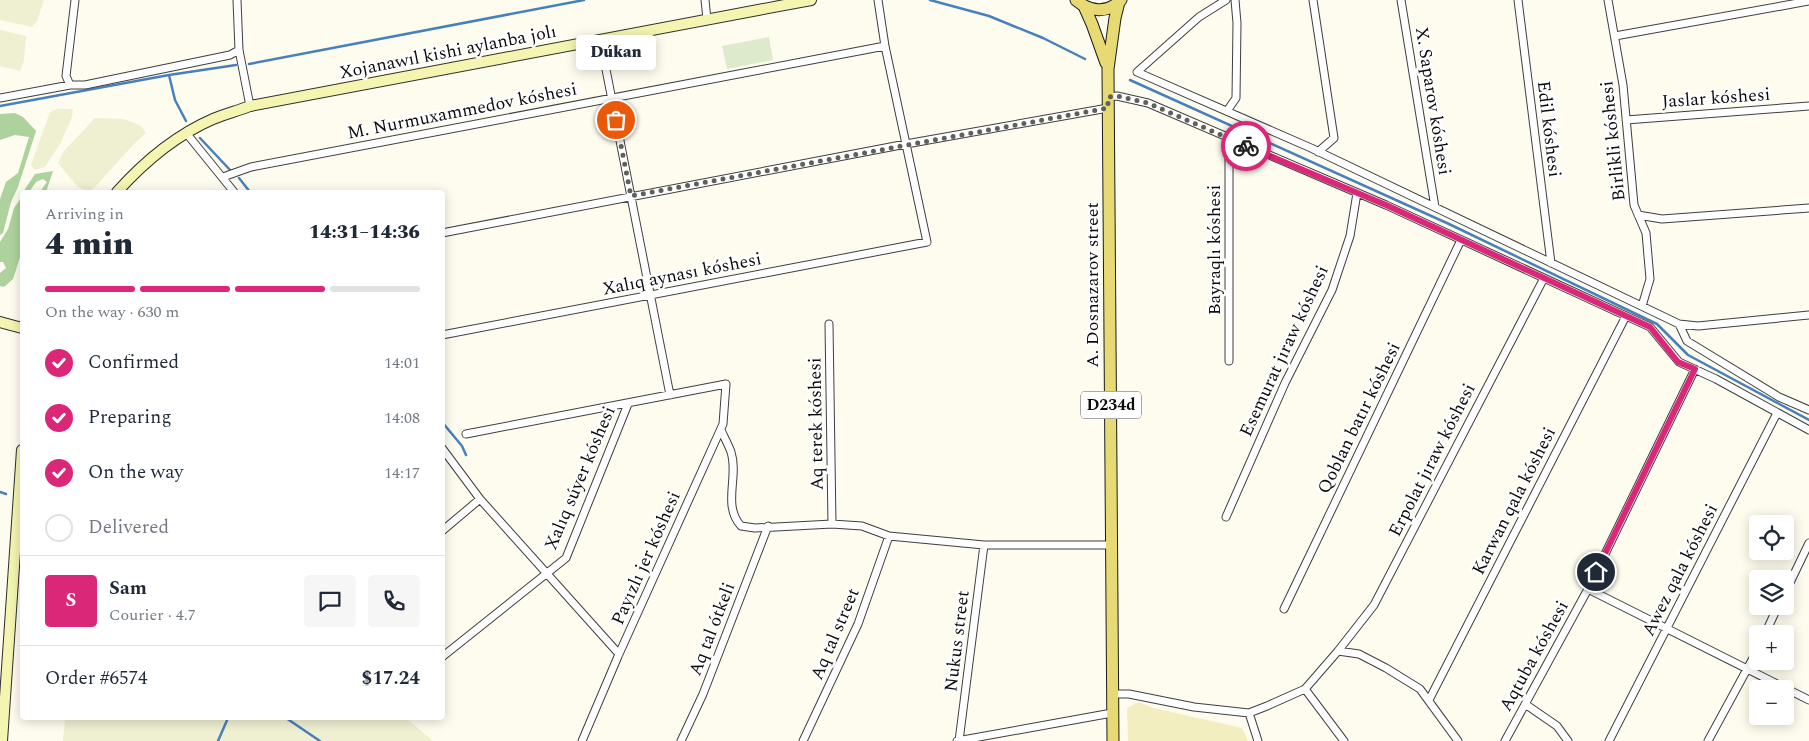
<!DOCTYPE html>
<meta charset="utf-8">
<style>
:root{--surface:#fff;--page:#f6f6f7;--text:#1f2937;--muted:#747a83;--line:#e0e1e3;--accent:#db2777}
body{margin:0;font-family:Spectral,serif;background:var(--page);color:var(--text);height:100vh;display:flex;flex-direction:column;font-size:19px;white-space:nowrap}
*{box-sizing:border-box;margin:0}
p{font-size:16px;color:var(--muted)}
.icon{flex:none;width:28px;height:28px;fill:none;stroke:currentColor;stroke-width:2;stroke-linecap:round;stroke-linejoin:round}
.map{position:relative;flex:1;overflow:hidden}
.side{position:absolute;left:20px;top:190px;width:425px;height:530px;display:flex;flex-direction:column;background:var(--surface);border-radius:5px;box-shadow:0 2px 12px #0003}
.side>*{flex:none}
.tools{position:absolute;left:1749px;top:515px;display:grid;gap:10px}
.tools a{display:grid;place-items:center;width:45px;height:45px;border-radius:5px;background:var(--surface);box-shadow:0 2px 12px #0003;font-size:25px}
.pin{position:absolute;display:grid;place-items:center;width:42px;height:42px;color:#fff;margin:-21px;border:2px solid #fff;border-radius:50%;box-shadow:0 1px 5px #0007}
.courier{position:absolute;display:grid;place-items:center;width:50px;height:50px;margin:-25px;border:4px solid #db2777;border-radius:50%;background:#fff;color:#222;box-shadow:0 1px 6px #0007}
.bubble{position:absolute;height:35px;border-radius:5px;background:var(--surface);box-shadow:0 2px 12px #0003;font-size:16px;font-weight:800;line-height:35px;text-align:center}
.summary em{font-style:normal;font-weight:800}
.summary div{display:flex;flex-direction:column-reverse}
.summary{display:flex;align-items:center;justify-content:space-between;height:85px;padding:0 25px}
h1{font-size:32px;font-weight:800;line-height:38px}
.bar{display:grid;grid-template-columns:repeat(4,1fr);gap:8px 5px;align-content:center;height:60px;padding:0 25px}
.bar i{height:6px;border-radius:4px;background:var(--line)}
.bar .active{background:var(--accent)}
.bar p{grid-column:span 4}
.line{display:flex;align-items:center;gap:12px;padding:0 25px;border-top:1px solid var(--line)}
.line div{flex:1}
.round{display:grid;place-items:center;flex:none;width:52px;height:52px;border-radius:5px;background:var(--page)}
ol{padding:0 25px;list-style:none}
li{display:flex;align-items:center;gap:15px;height:55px}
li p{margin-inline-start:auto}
li .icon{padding:5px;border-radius:50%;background:var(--accent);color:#fff;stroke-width:4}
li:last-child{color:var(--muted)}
li i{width:28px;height:28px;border:2px solid var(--line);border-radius:50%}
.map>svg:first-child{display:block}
.farmland{fill:#eff0d1}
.forest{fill:#aed29d}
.sand{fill:#f3eec0}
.pitch{fill:#ddebcc}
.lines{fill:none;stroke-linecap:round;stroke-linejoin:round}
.stream{stroke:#4880bc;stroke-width:2.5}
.minor-casing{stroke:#3f3f3f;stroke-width:9}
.secondary-casing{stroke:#2e2e2e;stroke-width:12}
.primary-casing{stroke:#1d1d1d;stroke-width:13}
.minor{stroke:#fff;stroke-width:7}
.secondary{stroke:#f4f5b0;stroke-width:10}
.primary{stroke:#e7d973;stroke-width:11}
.done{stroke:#60605b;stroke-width:5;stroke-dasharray:0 9}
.route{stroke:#db2777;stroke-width:6}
.labels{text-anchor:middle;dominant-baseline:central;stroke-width:5;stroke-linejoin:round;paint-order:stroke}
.shield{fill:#fff;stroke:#555;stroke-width:1}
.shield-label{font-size:16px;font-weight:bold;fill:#0c0c0c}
.street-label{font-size:18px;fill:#0c0c0c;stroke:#fff}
</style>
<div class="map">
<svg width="1809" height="741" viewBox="0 0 1809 741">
<rect width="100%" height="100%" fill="#fdfcee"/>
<path class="farmland" d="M0 0H44L37 21 32 27 0 20Z
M0 30 26 36 24 60 20 71 0 66Z
M57 109H73L72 117 61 142 45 167 35 170 31 165 50 112Z
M95 118 124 119 141 126 146 133 133 145 94 188 87 192 77 186 58 163 64 151Z
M65 718H406L433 741H63Z"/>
<path class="forest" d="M15 113 23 117 36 131 18 187 11 202 3 233 0 235V199L6 182 18 173 29 137 15 135 0 140V114Z
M53 171 46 192H40L47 182 43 179 36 182 29 192H23L35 174Z
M21 198 22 199V251L13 279 4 287 0 286V273L6 268 3 262H0V242L8 229 14 208Z"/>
<path class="sand" d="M1139 702 1154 708 1242 728 1248 741H1128L1127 708Z"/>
<path class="pitch" d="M769 37 773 60 727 69 722 46Z"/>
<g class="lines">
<path class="stream" d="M930 0 989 16 1043 38 1085 59
M249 64 584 0
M169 75 175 100 186 121
M1130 80 1449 224 1657 324 1688 355 1809 420
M0 106 169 75 236 65
M200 138 231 171
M239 178 250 192
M442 422 462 446 466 455
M0 492 6 494
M286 718 320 741
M218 741 228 718"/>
<defs>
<path id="minor" d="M237 0 239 50 250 106
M705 0 707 19
M1226 0 1199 17 1137 72 1311 148 1679 324 1687 341 1779 397 1809 410
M1313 0 1334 138 1318 152
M1401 0 1435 207
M1518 0 1551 263
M1608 0 1623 85 1634 205 1646 233 1650 279 1642 306
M1615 36 1809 1
M600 39 670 395
M70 85 66 76 75 0
M1108 97 1117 96 1148 103 1386 205 1650 327 1679 362 1716 379 1809 430
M0 98 70 85H85L230 55 239 50
M1227 111 1236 98 1237 23 1235 0
M1626 120 1809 106
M187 134 234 192
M223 177 251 167 885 46
M1638 215 1662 219 1809 208
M442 233 906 144 1108 108
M829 324 832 524
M1679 324 1698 326 1809 315
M442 335 927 242 885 46 878 0
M1229 361V138
M721 430C724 437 728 444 731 452 739 477 722 505 741 526L755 528 832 524 862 526 889 536 984 545H1111
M466 434 726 384 723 424 619 654 582 741
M442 448 480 499 619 654
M1226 517 1285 383 1332 290 1350 236 1357 193
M442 531 480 499
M1588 589 1809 700
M1785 593 1809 543
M1284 609 1461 240
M1765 634 1778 606
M1338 651 1359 654 1386 668 1420 689 1458 741
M442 657 566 558 628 404
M1305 689 1344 741
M1112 694H1129L1194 707 1249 713 1267 706 1305 689 1338 651 1374 605 1544 278
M1429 700 1626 316
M1525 704 1557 726 1568 741
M1249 713 1258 741
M681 741 703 694 768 526
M803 741 858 624 889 536
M957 741 1112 713
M959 741 984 545
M1505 741 1588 589 1695 369
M1609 741 1777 413
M1708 741 1758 649"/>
<path id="secondary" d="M117 192C143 163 176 135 213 119 225 114 237 111 250 106L811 0
M0 322 22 328
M2 741 22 450"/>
<path id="primary" d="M1076 0C1090 12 1107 14 1121 0
M1084 6 1092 24 1106 63
M1113 741 1108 69 1115 18 1119 2"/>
</defs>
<use href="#minor" class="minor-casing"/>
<use href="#secondary" class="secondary-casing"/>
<use href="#primary" class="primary-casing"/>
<use href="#minor" class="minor"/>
<use href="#secondary" class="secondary"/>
<use href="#primary" class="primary"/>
</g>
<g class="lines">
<path class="done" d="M616 120 631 196 1108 108V97L1117 96 1148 103 1246 146"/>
<path class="route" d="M1246 146 1386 205 1650 327 1678 362 1695 369 1596 572"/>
</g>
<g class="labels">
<rect class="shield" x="1081" y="391.5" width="60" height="27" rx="4"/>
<g class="shield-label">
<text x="1111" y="405">D234d</text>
</g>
<g class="street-label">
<text transform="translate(448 52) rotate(-11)">Xojanawıl kishi aylanba jolı</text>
<text transform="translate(1716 98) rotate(-4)">Jaslar kóshesi</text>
<text transform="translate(1433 101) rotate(81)">X. Saparov kóshesi</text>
<text transform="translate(462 111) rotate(-11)">M. Nurmuxammedov kóshesi</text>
<text transform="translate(1549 129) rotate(83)">Edil kóshesi</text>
<text transform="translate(1613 141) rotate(-96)">Birlikli kóshesi</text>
<text transform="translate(1214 250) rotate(-90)">Bayraqlı kóshesi</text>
<text transform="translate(682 274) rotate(-11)">Xalıq aynası kóshesi</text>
<text transform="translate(1092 285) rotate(-90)">A. Dosnazarov street</text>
<text transform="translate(1284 351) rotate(-65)">Esemurat jıraw kóshesi</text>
<text transform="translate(1359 418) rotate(-64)">Qoblan batır kóshesi</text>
<text transform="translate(816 424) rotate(-91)">Aq terek kóshesi</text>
<text transform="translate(1432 460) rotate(-63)">Erpolat jıraw kóshesi</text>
<text transform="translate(580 478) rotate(-67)">Xalıq súyer kóshesi</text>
<text transform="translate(1514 501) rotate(-63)">Karwan qala kóshesi</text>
<text transform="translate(646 558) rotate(-66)">Payızlı jer kóshesi</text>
<text transform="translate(1680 570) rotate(-63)">Awez qala kóshesi</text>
<text transform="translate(712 629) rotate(-69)">Aq tal ótkeli</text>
<text transform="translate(835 634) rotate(-67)">Aq tal street</text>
<text transform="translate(957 641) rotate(-83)">Nukus street</text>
<text transform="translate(1534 656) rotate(-61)">Aqtuba kóshesi</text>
</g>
</g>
</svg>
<div class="tools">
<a><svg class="icon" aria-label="locate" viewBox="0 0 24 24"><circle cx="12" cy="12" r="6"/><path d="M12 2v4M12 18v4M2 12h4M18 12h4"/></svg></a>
<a><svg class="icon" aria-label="layers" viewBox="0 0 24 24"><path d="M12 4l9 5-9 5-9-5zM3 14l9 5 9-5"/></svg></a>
<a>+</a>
<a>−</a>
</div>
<div class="pin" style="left:616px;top:120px;background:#ea580c"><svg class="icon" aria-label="bag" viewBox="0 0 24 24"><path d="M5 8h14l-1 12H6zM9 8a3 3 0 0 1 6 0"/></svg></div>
<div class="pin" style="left:1596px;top:572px;background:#1f2937"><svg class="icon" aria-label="home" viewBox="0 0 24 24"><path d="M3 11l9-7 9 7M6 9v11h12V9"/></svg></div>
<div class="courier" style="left:1246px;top:146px"><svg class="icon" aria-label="bike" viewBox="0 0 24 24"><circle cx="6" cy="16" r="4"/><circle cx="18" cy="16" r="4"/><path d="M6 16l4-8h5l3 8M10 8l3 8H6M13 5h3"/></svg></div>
<div class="bubble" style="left:576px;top:35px;width:80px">Dúkan</div>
<section class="side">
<div class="summary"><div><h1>4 min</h1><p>Arriving in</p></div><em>14:31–14:36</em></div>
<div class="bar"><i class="active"></i><i class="active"></i><i class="active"></i><i></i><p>On the way · 630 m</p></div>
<ol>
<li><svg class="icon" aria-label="check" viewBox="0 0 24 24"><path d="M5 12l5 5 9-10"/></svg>Confirmed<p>14:01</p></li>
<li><svg class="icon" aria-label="check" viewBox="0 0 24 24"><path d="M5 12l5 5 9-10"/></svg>Preparing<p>14:08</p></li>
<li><svg class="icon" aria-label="check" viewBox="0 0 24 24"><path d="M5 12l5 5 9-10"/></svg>On the way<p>14:17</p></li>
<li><i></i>Delivered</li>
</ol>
<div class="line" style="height:90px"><b class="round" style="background:var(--accent);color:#fff">S</b><div><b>Sam</b><p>Courier · 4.7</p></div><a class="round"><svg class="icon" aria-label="chat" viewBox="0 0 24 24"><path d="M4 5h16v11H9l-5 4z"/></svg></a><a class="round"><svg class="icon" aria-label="phone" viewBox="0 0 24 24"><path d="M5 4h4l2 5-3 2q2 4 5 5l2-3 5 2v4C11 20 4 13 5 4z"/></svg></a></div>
<div class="line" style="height:65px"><div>Order #6574</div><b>$17.24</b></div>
</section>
</div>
